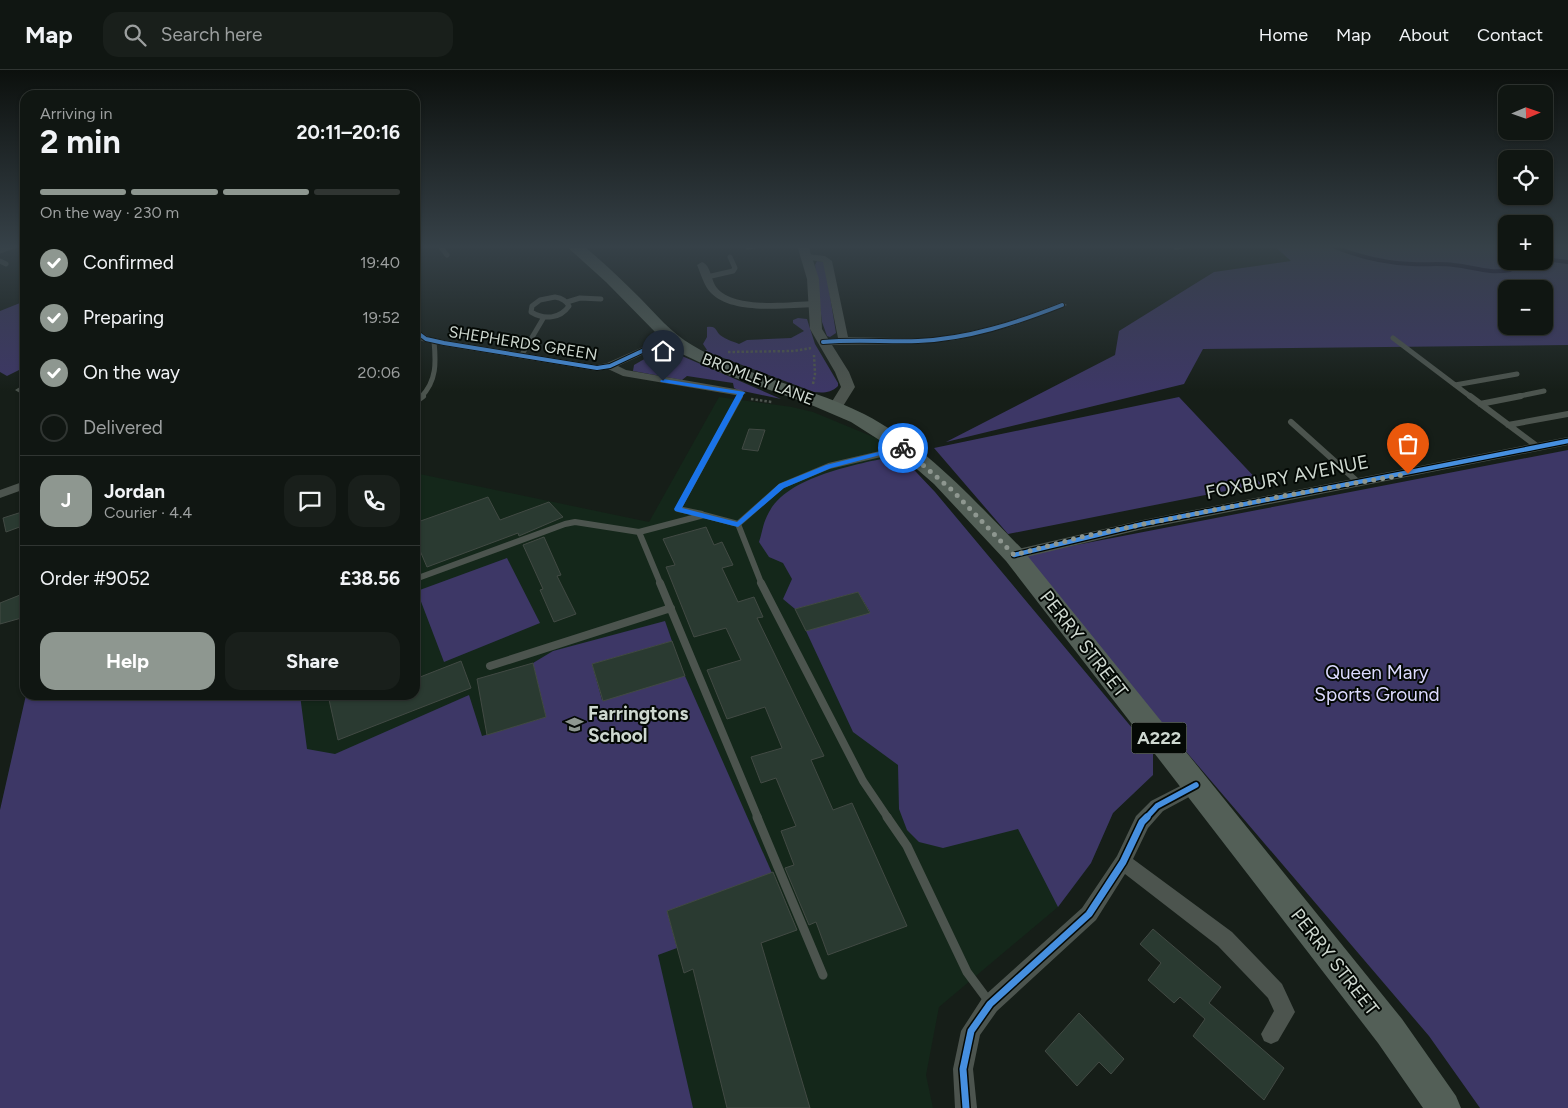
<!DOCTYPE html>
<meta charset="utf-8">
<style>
:root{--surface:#101612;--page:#191f1b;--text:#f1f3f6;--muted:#9c9f9f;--line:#303532;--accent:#8e9790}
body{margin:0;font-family:Figtree,sans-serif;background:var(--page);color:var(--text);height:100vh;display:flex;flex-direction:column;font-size:19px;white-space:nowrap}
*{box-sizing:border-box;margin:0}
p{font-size:16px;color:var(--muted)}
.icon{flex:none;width:28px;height:28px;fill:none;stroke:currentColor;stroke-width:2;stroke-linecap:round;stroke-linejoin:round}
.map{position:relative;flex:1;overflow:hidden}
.details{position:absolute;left:20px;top:20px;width:400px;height:610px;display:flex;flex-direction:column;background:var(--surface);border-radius:15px;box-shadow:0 1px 4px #0004,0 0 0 1px var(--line)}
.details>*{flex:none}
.needle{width:32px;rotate:88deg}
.controls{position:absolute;left:1498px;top:15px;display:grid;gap:10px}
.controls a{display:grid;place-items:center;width:55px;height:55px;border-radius:10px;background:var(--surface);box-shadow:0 1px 4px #0004,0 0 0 1px var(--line);font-size:25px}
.pin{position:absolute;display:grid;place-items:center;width:42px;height:42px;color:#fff;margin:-51px -21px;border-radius:50% 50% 50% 0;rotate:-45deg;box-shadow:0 0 5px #0007}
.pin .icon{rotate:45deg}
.courier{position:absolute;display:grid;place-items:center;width:50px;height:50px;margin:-25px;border:4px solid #1a73e8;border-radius:50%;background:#fff;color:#222;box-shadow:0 1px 6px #0007}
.summary em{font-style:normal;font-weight:700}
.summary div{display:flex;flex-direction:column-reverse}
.summary{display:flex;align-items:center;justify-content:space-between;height:85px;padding:0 20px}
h1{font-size:32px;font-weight:700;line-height:38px}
.bar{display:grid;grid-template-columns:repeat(4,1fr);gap:8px 5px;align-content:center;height:60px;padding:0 20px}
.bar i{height:6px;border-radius:4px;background:var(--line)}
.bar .selected{background:var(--accent)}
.bar p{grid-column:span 4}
.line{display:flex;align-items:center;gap:12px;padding:0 20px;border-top:1px solid var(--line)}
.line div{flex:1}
.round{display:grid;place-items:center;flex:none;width:52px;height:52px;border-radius:15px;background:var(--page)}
ol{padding:0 20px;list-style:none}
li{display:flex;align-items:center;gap:15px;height:55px}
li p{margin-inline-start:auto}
li .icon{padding:5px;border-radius:50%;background:var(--accent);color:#fff;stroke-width:4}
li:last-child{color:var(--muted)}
li i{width:28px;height:28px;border:2px solid var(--line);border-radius:50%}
.cta{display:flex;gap:10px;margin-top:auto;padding:10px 20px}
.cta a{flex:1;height:58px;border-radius:15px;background:var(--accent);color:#fff;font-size:20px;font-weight:700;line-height:58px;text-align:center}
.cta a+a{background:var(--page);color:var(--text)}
header{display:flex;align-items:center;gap:30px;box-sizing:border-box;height:70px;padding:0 25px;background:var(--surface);border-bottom:1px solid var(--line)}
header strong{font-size:24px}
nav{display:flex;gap:28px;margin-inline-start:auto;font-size:18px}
.search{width:350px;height:45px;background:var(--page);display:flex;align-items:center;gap:12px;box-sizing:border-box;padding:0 18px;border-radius:15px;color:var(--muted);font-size:19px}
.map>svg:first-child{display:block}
.built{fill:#14271a}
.green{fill:#3d3766;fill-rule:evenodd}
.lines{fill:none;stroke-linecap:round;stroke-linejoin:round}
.stream{stroke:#0f032e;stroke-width:4}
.building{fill:#2a3a31;stroke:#424a44}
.path{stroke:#4e5550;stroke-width:2.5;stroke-dasharray:2.5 2;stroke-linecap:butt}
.service-far3{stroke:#4c544e;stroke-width:5}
.service-far2{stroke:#4c544e;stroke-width:6}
.service-far1{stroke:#4c544e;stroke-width:8}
.service{stroke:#4c544e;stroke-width:9}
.minor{fill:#4c544e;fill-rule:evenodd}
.tertiary{fill:#4c544e;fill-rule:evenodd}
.primary{fill:#535f57;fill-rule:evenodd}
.cycleway-far3-casing{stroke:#040905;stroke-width:6}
.cycleway-far2-casing{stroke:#040905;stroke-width:7}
.cycleway-far1-casing{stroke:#040905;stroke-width:9}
.cycleway-casing{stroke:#040905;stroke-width:10}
.cycleway-far3{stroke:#468fdf;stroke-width:4}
.cycleway-far2{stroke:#468fdf;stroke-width:4.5}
.cycleway-far1{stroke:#468fdf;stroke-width:5.5}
.cycleway{stroke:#468fdf;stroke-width:7}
.route{fill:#1a73e8}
.done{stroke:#8e9790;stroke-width:5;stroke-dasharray:0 9}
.labels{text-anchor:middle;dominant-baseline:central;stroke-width:4;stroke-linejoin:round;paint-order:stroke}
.far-street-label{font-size:16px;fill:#ced8d0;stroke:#040905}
.shield{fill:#040905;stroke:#919a93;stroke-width:1}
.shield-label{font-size:18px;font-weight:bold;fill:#ced8d0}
.street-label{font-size:19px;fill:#ced8d0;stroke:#040905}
.park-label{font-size:19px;fill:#dddbff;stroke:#040905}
.poi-label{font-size:19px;font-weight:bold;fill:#ced8d0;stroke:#040905;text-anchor:start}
</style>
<header>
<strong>Map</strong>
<div class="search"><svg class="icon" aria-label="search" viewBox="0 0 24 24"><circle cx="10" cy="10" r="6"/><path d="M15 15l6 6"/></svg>Search here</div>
<nav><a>Home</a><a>Map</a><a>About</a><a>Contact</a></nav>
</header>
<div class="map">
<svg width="1568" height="1038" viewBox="0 0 1568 1038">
<rect width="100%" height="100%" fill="#161e18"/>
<path class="built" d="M719 327 792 337 813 342 888 373 935 422 1153 683V705L1113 743 1091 793 1058 837 939 937 926 1005 933 1038H0V741L26 625H415V403L649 452Z"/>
<path class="green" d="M1273 175H1506V191H1544V175H1568V275L1203 279 1184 314 946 372 1115 285 1119 261 1214 202 1291 191ZM1506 219H1544V256H1506Z
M817 191 824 192 825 195 836 263 830 267 827 266 822 252 815 195Z
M25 231V297L7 306 0 302V241Z
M798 248 807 249 815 274 838 313V316C831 323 823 323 814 322L705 281 707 280 703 274 707 267V257C718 255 715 263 723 267 727 270 735 272 739 274L747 270 791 268 804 261 793 253V250Z
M666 281 675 283 781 329 738 320 734 318 733 313 687 306 682 310 677 309 633 301 634 295 653 284Z
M1179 327 1261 414 1008 464 934 378Z
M1568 380V1038H1480L1429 966 1019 486Z
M900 385 935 422 1153 683V705L1113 743 1091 793 1058 837 1018 759 943 778 919 772 907 760 899 739 898 695 853 662 806 561 870 542 858 522 795 539 783 529 792 509 783 493 769 487 759 472C762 463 763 454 767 446 785 405 860 394 900 385Z
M507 488 540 553 444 592 417 521Z
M665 551 672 571 592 594 602 630 685 606 772 803 667 841 677 878 658 885 693 1038H0V740L26 625H300L307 679 335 684 469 625 482 666 546 647 533 593 553 581Z"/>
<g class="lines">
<path class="stream" d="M1330 175C1356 186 1383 193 1412 194 1426 195 1439 193 1454 195 1474 197 1489 204 1510 200L1509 191
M1544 189 1568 192"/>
</g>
<path class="building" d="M749 359 765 360 758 381 742 379Z
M488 427 500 450 549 432 563 447 519 466 518 463 427 497 415 469V453Z
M25 441V455L6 462 3 448Z
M706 457 714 475 722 472 733 495 722 498 738 532 754 527 763 547 757 548 824 686 811 690 833 740 852 733 907 856 828 885 816 852 809 855 785 798 794 795 781 761 796 756 776 708 761 713 751 687 782 678 765 637 727 649 707 600 741 590 726 558 694 567 666 497 675 495 663 469Z
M544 467 561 505 557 506 576 544 554 552 540 520 543 519 523 475Z
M858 522 870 543 806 561 795 539Z
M25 523V547L0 554V533Z
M672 571 685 606 603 631 592 594Z
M461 591 471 618 338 670 328 625H415V609Z
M533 593 546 647 487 665 477 609Z
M773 802 797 860 761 873 810 1038H727L693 899 684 903 667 841Z
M1153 859 1221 917 1209 933 1284 998 1264 1030 1193 966 1205 949 1180 927 1174 933 1148 910 1161 893 1140 874Z
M1079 943 1124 989 1111 1004 1099 992 1077 1016 1045 981Z"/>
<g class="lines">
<path class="path" d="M728 282 794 281 811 278
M813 314 815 304 814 285
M751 329 772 332"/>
<path class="service-far3" d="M439 175 447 185
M748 177 764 175
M0 181 17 175
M0 191 6 194
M707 207 733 201 735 198 730 187
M555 227C561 228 566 230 569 236 560 249 544 250 531 242L532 236 540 230Z
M567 232 580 228 601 229
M1393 268 1471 327
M521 286 544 247
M1455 315 1517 304
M421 327C437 311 436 292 434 271
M739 327 741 323
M1515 327 1544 321"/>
<path class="service-far2" d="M1470 326 1538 377
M415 332 423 326
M1480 334 1521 326
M1291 352 1359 413
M1508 355 1568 344
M702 444 678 439 740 326
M738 454 781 416 829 396 902 379
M418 508 565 454 575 452 639 462
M661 515 639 462 704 445 738 454 762 515"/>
<path class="service-far1" d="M660 513 758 748
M761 513 863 711 888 748
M490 596 671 538"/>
<path class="service" d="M757 747 823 905
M887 747 907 776 967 902 990 933"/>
<path class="minor" d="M1170 175H1199L1175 180Z
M807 184 825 186 832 191 848 267C878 267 907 270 937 267 979 262 1019 249 1059 233L1062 232 1067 235 1013 256 956 270 918 274 823 275 818 272 819 270 838 268 823 192 804 189V185Z
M702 192C711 195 711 211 717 218 734 239 789 232 814 231L819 234 814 237C786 238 732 245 711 223 704 216 701 204 697 195Z
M415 258 429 267 444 270 597 295 607 293 670 265 674 266V270L618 296 626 300 741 320 746 323 741 326 623 306 608 299 597 301 444 276 422 271 415 266Z
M20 317 25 318V326L15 320Z
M1568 367V375L1143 459 1014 490 1009 488 1007 485 1009 482 1014 480 1143 450Z
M25 411V419L0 428V420Z
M1196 708 1202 710 1204 715 1202 720 1163 741 1148 758 1133 789 1232 862 1282 914 1295 942 1278 971 1271 974 1264 971 1261 964 1274 941 1268 928 1218 876 1125 804 1096 850 997 941 980 965 973 999 977 1038H955L953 999 961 961 983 927 1082 838 1117 786 1136 746 1151 731Z"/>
<path class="tertiary" d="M797 175H808L819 209 822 259 849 302 855 317 840 341H830L828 338 841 317 835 302 810 259 807 209Z"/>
<path class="primary" d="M565 175H582L586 178C604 193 622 210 639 227 656 244 671 263 692 275 746 307 809 316 864 344 926 376 974 430 1022 479L1402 949 1456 1026 1461 1038H1423L1378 973 1006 491 934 414 895 380 851 352 809 334 722 303 680 283 659 266 606 212Z"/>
<defs>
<path id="cycleway-far3" d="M415 261 426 269 444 273 597 298 610 296 670 268
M823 272C855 269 886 272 918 271 968 269 1016 253 1062 235"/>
<path id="cycleway-far2" d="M1014 485 1143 454 1568 371"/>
<path id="cycleway-far1" d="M1146 748 1157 736 1196 715"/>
<path id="cycleway" d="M966 1038 963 999 971 961 990 934 1089 844 1123 792 1142 752 1147 747"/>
</defs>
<use href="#cycleway-far3" class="cycleway-far3-casing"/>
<use href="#cycleway-far2" class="cycleway-far2-casing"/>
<use href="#cycleway-far1" class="cycleway-far1-casing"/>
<use href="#cycleway" class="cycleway-casing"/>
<use href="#cycleway-far3" class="cycleway-far3"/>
<use href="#cycleway-far2" class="cycleway-far2"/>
<use href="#cycleway-far1" class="cycleway-far1"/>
<use href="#cycleway" class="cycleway"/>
</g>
<linearGradient id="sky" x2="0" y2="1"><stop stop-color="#0c100d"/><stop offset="0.55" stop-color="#364148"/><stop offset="1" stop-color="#364148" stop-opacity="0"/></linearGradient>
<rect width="1568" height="321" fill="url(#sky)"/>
<path class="route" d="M663 309 745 322 682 438 737 452 779 414 826 395 903 376 907 378 831 398 784 418 738 457 675 441 674 439 737 324 661 312 660 311Z"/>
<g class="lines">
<path class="done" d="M903 378 953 421 1014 485 1085 466 1288 425 1408 404"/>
</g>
<defs>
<symbol id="school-bare" viewBox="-9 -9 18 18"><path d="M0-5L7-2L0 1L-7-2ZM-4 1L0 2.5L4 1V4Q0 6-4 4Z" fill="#8e9790" stroke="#040905" stroke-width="2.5" paint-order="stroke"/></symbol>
</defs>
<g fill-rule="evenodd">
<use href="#school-bare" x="562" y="642" width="25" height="25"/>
</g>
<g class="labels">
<g class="far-street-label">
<text transform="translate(523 273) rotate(9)">SHEPHERDS GREEN</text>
<text transform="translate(758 309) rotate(21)">BROMLEY LANE</text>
</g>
<rect class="shield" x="1131.5" y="652.5" width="55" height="31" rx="4"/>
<g class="shield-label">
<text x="1159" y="668">A222</text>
</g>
<g class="street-label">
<text transform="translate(1287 407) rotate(-11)">FOXBURY AVENUE</text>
<text transform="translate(1084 574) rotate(52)">PERRY STREET</text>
<text transform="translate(1335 892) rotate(52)">PERRY STREET</text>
</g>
<g class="park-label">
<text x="1377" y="602">Queen Mary<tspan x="1377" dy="22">Sports Ground</tspan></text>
</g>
<g class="poi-label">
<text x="588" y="643">Farringtons<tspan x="588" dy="22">School</tspan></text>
</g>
</g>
</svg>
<div class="controls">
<a><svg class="needle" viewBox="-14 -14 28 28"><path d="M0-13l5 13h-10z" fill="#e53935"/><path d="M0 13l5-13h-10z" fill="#9c9f9f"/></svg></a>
<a><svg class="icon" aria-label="locate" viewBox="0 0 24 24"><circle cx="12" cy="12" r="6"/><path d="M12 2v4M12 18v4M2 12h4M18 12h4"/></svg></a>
<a>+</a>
<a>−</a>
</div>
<div class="pin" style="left:1408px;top:404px;background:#ea580c"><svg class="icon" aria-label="bag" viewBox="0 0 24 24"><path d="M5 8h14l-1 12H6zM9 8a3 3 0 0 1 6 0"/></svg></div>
<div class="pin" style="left:663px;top:311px;background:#1f2937"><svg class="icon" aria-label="home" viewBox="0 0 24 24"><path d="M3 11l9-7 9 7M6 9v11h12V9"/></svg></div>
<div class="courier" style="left:903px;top:378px"><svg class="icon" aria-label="bike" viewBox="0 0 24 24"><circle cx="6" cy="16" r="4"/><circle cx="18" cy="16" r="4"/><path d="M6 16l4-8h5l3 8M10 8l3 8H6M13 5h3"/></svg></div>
<section class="details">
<div class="summary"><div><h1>2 min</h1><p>Arriving in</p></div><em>20:11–20:16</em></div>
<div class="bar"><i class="selected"></i><i class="selected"></i><i class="selected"></i><i></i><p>On the way · 230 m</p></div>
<ol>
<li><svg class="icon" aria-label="check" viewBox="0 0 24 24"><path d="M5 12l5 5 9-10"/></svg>Confirmed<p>19:40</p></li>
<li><svg class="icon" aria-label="check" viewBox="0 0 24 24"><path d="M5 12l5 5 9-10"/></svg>Preparing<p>19:52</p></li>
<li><svg class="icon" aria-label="check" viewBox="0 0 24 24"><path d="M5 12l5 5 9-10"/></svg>On the way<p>20:06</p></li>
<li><i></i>Delivered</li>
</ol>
<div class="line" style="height:90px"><b class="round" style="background:var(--accent);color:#fff">J</b><div><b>Jordan</b><p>Courier · 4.4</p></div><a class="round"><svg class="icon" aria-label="chat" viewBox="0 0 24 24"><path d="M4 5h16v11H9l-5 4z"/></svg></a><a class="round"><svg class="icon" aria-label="phone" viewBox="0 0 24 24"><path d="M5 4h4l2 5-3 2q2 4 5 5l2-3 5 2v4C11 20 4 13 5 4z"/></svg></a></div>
<div class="line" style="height:65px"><div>Order #9052</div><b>£38.56</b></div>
<div class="cta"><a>Help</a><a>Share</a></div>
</section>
</div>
